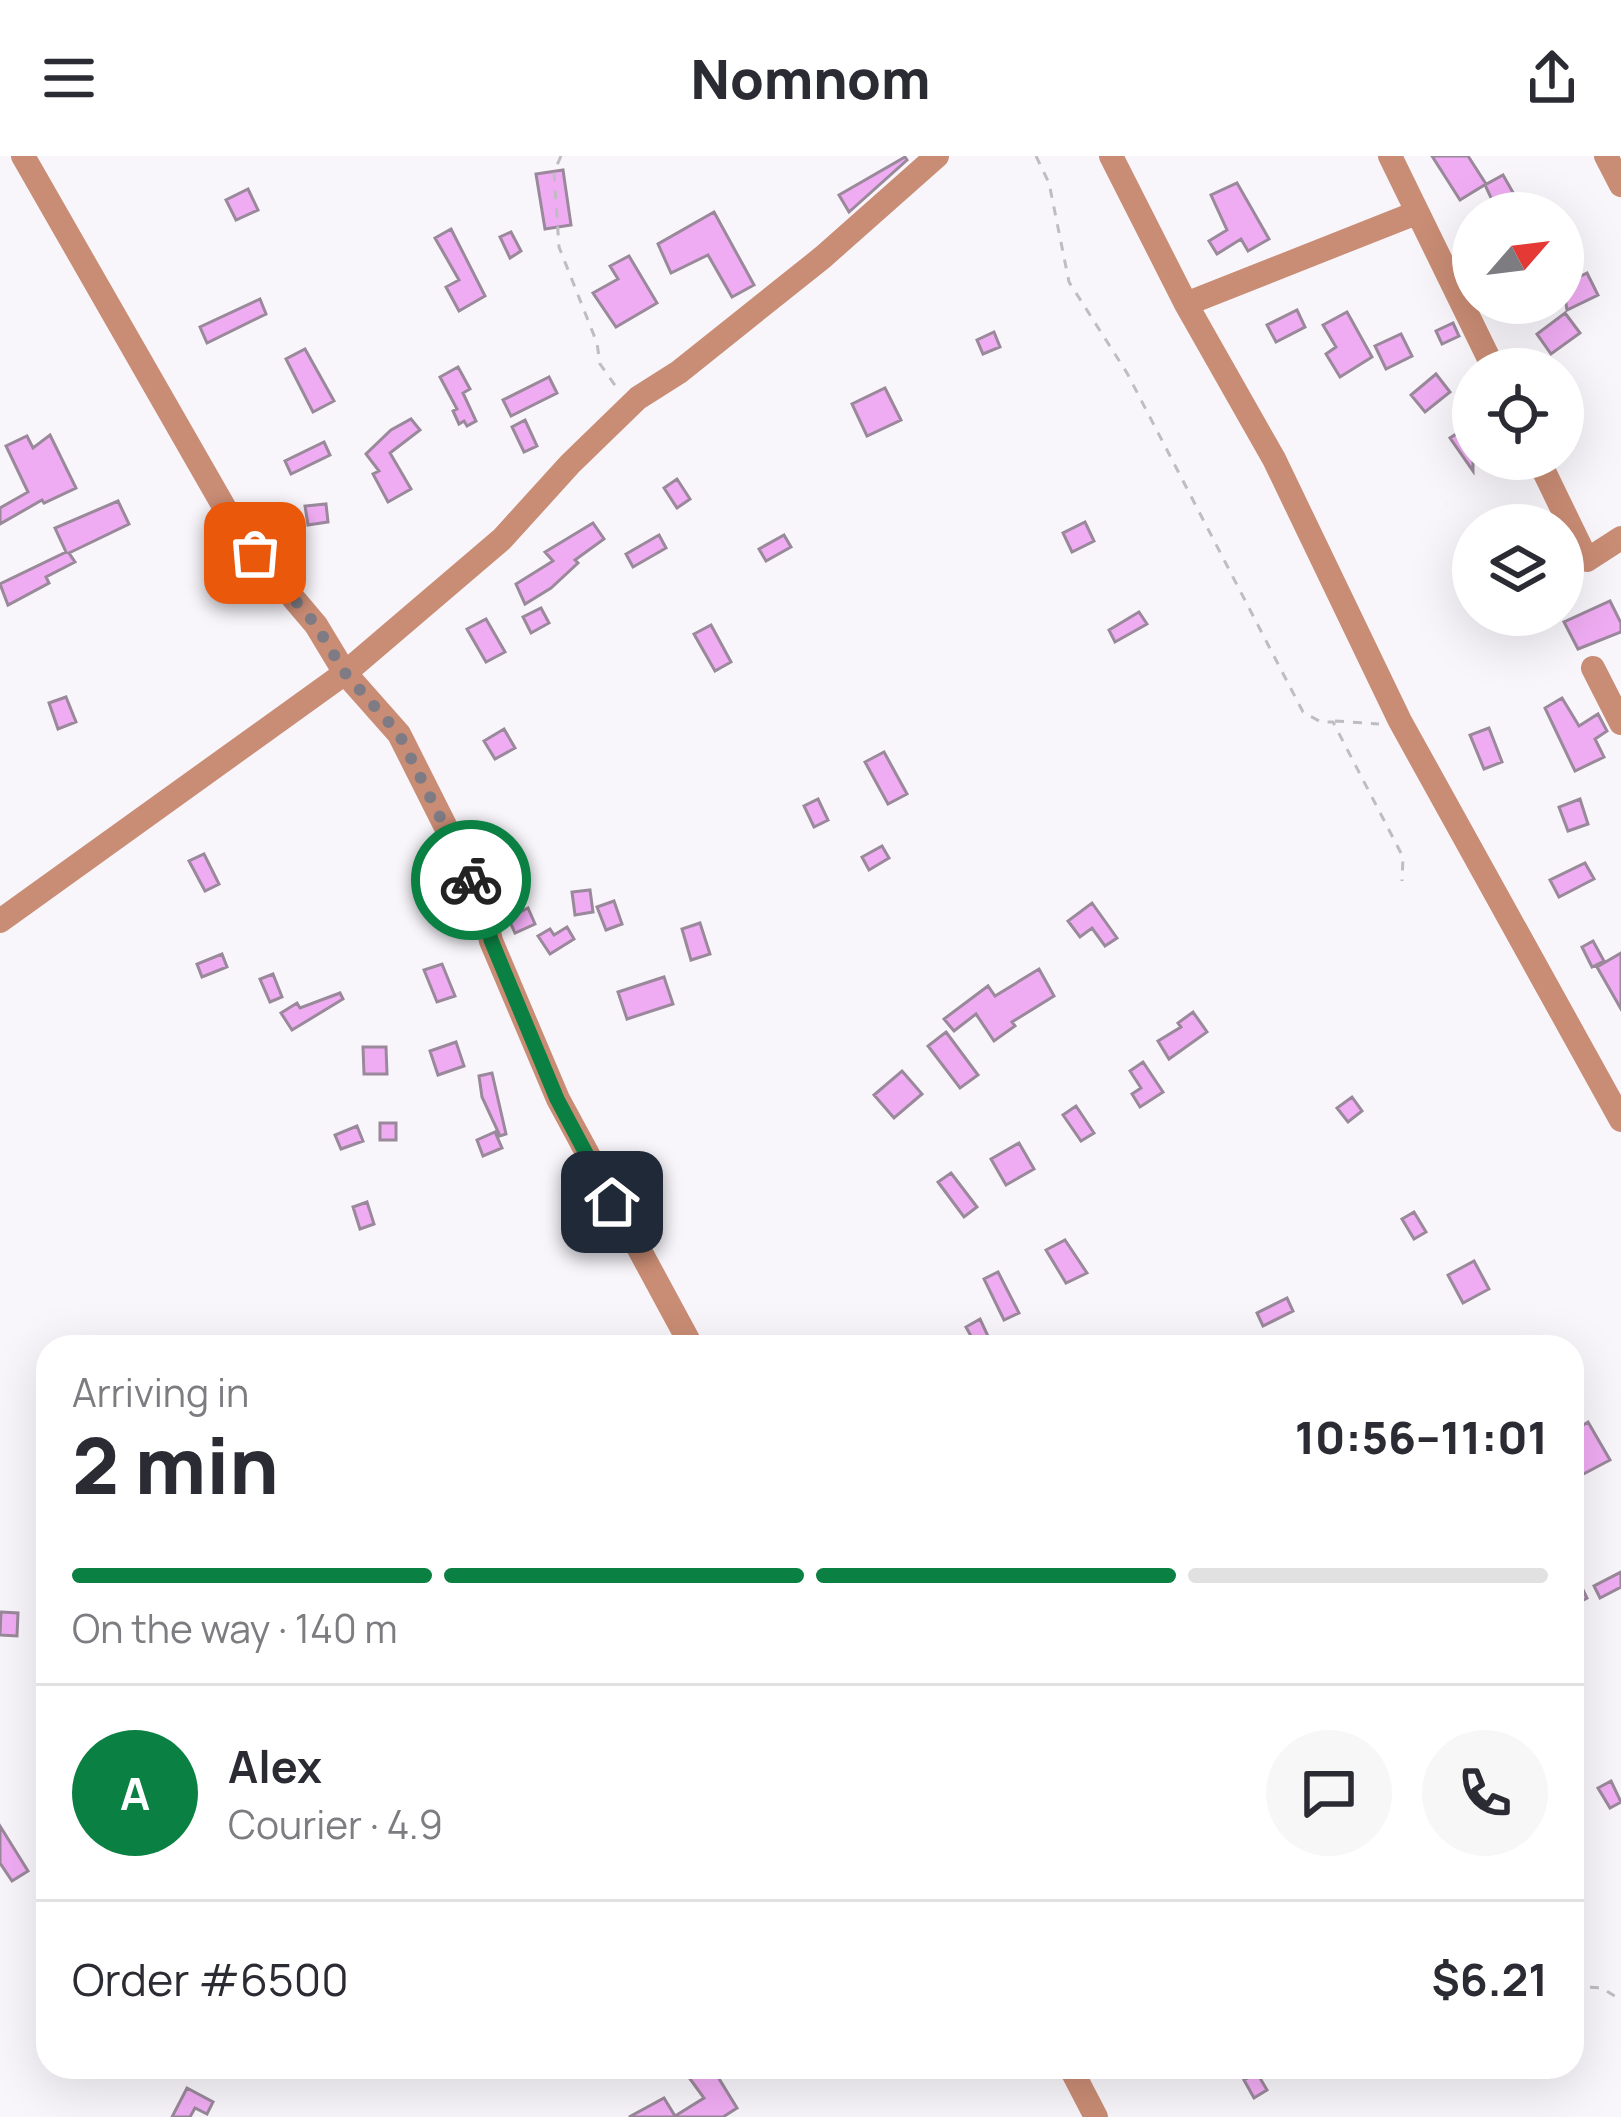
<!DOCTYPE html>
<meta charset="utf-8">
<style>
:root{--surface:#fff;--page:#f7f7f7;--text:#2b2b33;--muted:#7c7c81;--line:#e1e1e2;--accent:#0b8043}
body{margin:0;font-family:Manrope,sans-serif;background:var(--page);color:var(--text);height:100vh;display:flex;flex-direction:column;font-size:45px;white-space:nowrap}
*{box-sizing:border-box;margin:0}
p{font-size:39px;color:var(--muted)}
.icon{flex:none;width:66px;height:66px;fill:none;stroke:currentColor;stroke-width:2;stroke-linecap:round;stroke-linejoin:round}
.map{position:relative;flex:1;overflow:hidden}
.details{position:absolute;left:36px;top:1179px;width:1548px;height:744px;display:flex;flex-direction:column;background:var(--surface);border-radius:36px;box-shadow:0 12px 48px #0002}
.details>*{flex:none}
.needle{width:78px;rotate:62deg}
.controls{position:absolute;left:1452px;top:36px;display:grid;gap:24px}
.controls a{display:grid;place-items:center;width:132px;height:132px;border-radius:50%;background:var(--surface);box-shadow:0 12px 48px #0002;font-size:60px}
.pin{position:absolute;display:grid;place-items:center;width:102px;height:102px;color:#fff;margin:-51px;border-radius:24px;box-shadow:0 6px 18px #0006}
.courier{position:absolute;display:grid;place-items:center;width:120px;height:120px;margin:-60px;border:9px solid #0b8043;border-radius:50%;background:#fff;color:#222;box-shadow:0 3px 15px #0007}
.head em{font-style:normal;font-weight:800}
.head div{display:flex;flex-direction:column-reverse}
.head{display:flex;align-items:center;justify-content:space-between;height:204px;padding:0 36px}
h1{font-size:78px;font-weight:800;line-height:90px}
.bar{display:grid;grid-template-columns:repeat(4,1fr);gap:18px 12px;align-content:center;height:144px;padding:0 36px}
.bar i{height:15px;border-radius:9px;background:var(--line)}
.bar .on{background:var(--accent)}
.bar p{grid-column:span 4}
.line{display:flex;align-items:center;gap:30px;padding:0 36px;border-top:3px solid var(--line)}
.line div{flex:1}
.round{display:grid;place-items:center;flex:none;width:126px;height:126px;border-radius:63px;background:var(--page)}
header{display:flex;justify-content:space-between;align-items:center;height:156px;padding:0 36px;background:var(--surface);font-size:54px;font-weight:800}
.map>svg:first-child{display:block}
.building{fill:#f0acf3;stroke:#9a889b;stroke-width:3}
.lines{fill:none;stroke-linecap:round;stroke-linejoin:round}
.path{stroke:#bfbcc3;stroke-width:3;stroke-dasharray:9 9;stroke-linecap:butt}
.minor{stroke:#c98c74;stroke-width:24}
.done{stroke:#7e7b84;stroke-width:12;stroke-dasharray:0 21.6}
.route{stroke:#0b8043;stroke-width:15}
</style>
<header><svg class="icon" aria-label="menu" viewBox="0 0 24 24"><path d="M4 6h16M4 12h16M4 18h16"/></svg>Nomnom<svg class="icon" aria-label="share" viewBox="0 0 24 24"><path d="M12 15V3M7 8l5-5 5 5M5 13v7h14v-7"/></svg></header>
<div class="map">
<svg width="1621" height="1961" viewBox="0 0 1621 1961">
<rect width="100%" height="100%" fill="#f8f6fb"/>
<path class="building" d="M1432 0H1468L1486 28 1460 44Z
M905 1 907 4 849 56 839 39Z
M563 14 571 69 545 73 536 18Z
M1503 19 1519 47 1498 57 1485 29Z
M1237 27 1269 83 1248 95 1241 83 1217 98 1209 85 1227 74 1211 39Z
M248 33 258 54 236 64 226 44Z
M714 56 754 129 732 141 708 99 671 117 658 88Z
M451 73 485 140 459 155 446 131 459 124 435 82Z
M511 76 521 95 510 102 500 81Z
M629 100 657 147 616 171 593 137 618 123 610 110Z
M1587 117 1598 139 1567 154 1563 129Z
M260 143 266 158 207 187 200 171Z
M1297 154 1305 171 1276 186 1267 169Z
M1347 156 1372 201 1340 221 1326 198 1336 191 1323 169Z
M1565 157 1580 177 1551 198 1537 178Z
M1453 167 1459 180 1442 188 1436 175Z
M994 176 1000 191 983 198 977 184Z
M1401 178 1412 200 1386 213 1375 190Z
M305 193 334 245 313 256 286 203Z
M458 211 470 233 463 237 476 265 467 270 464 265 459 268 453 255 457 253 440 221Z
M1436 218 1450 236 1425 256 1411 239Z
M549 221 557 237 511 260 503 244Z
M885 232 901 264 867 280 852 248Z
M411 263 420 274 390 297 411 333 388 346 373 318 379 315 366 298 391 274Z
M525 264 537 290 524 296 512 271Z
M1473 267V315L1450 282Z
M50 279 76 332 44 347 42 344 0 368V352L28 336 6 290 27 280 33 292Z
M324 286 330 299 291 318 285 305Z
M677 323 690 343 677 352 664 332Z
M118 345 129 368 69 397 75 406 46 421 49 427 8 449 0 428 66 396 55 372Z
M326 348 328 366 308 369 305 350Z
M1085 366 1094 385 1072 396 1063 377Z
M593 367 604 383 575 404 578 407 551 432 525 448 516 428 553 405 545 396Z
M659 379 666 392 633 411 626 398Z
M784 379 791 391 766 405 759 393Z
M1610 445 1621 467V476L1578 493 1564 466Z
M541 452 549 467 531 477 523 461Z
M1139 456 1147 468 1115 486 1109 474Z
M486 463 505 496 486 506 467 473Z
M711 469 731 506 715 515 694 478Z
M66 541 76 566 58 573 49 547Z
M1562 542 1579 570 1598 558 1607 575 1595 583 1604 601 1575 615 1545 552Z
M1489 572 1502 606 1484 613 1470 579Z
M504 573 515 592 495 603 484 585Z
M884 596 907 638 888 648 865 606Z
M818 643 828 664 814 671 804 650Z
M1580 643 1588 668 1568 675 1559 651Z
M882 690 889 702 869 714 862 701Z
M204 698 219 728 205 735 189 705Z
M1585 707 1594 723 1559 741 1550 724Z
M507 730 520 756 528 752 535 768 515 777 496 735Z
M590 734 593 756 575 759 572 736Z
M614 745 622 768 606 774 597 751Z
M1092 747 1117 782 1105 790 1092 772 1080 781 1068 765Z
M700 767 710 798 691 804 682 773Z
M567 771 574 783 550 798 538 780 550 773 554 779Z
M1593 785 1604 805 1592 811 1582 791Z
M1621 797V853L1597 811Z
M222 798 227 811 202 821 197 808Z
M442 808 455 840 437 846 424 814Z
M1039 813 1054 840 1012 866 1015 870 994 885 976 858 954 875 944 863 988 830 995 840Z
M273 818 282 841 270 846 260 823Z
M664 821 673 848 627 863 618 836Z
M340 837 343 843 292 874 281 857 297 847 300 852Z
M1193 856 1207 876 1169 903 1158 885 1181 871 1178 867Z
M946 876 978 919 960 932 928 890Z
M456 886 464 910 438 919 430 895Z
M363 891H386L387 918H364Z
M1143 906 1163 936 1140 951 1132 938 1141 932 1130 915Z
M902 915 922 938 894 962 874 939Z
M492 917 506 978 500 980 482 941 479 920Z
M1352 941 1362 955 1348 966 1337 952Z
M1076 950 1094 977 1081 985 1063 959Z
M380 967H396V984H380Z
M357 970 363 985 341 993 335 979Z
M495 976 502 992 483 1000 477 984Z
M1019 987 1034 1013 1006 1029 991 1003Z
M951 1017 977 1051 964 1061 938 1026Z
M367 1046 374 1068 360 1073 353 1051Z
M1414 1056 1426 1076 1414 1083 1402 1063Z
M1065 1084 1087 1117 1066 1127 1046 1094Z
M1474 1105 1489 1133 1463 1147 1448 1119Z
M998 1116 1019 1157 1004 1164 984 1123Z
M1287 1142 1293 1155 1263 1170 1257 1157Z
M980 1163 993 1191H977L966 1171Z
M1588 1266 1610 1304 1572 1324V1276Z
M1572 1411 1587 1442 1572 1450Z
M1621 1416V1431L1600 1442 1594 1430Z
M1 1456 18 1457 17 1480 0 1479Z
M1611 1625 1621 1646 1610 1652 1598 1632Z
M0 1670 28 1715 12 1725 0 1707Z
M701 1911H730L718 1921 737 1952 723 1961H629L664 1942 675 1960 704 1942 688 1920Z
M1257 1917 1267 1934 1254 1942 1244 1924Z
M187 1932 213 1946 207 1958 195 1952 190 1961H172Z"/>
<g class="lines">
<path class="path" d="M561 0 554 16 559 91 597 187 600 208 619 235
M1036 0 1049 27 1069 126 1127 217 1303 556 1321 566H1333L1403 701 1402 725
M1335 565 1379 568
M1572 1830 1602 1832 1621 1844"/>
<path class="minor" d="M23 0 227 356 255 397 316 469 345 517 399 578 481 741 491 785 558 943 692 1191
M1111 0 1186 148 1274 303 1400 565 1621 964
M1390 0 1494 213
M1606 0 1621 29
M1186 148 1416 57
M1538 303 1587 404 1621 382
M1593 512 1621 567
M0 765 345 517 502 383 570 308 638 242 679 216 823 101 937 0
M1070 1911 1096 1961"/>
</g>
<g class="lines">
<path class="done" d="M255 397 316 469 345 517 399 578 471 724"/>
<path class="route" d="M471 724 481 741 491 784 557 943 612 1046"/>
</g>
</svg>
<div class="controls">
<a><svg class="needle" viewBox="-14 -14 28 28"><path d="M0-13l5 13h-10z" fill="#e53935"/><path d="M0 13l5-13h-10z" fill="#7c7c81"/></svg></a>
<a><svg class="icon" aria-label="locate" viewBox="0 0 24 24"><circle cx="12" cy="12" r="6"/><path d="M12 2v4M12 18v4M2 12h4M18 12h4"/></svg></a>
<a><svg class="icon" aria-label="layers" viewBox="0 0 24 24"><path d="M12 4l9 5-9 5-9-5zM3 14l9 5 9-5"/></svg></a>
</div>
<div class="pin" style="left:255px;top:397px;background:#ea580c"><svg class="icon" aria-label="bag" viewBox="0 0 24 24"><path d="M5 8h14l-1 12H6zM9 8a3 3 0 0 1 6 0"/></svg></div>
<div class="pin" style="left:612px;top:1046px;background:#1f2937"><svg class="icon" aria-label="home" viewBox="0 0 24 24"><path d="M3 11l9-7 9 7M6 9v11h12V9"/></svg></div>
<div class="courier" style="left:471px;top:724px"><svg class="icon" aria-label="bike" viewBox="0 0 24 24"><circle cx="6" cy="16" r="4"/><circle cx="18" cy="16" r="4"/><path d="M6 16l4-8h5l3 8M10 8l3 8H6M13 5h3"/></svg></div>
<section class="details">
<div class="head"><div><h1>2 min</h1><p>Arriving in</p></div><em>10:56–11:01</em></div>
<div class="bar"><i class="on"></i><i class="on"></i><i class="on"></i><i></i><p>On the way · 140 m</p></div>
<div class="line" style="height:216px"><b class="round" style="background:var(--accent);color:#fff">A</b><div><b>Alex</b><p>Courier · 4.9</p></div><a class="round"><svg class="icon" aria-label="chat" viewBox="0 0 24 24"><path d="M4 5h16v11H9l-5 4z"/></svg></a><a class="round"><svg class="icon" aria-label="phone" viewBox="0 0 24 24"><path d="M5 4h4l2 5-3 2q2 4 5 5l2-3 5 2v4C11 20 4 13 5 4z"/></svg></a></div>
<div class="line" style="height:156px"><div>Order #6500</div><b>$6.21</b></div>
</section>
</div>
